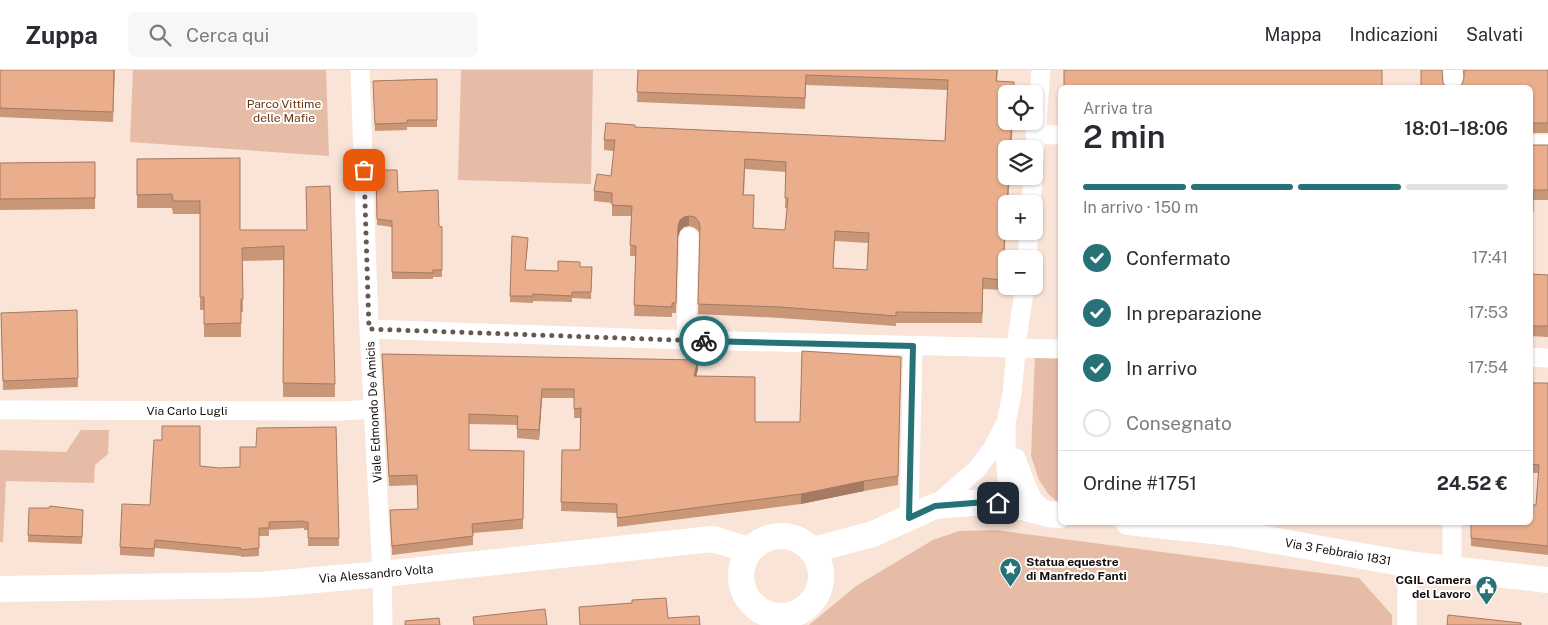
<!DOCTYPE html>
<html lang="it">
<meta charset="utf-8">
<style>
:root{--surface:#fff;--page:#f7f7f7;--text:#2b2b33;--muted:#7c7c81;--line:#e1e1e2;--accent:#277276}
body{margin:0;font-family:"Public Sans",sans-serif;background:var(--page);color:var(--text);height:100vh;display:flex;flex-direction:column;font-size:19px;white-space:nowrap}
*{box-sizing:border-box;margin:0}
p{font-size:16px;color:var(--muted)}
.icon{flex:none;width:28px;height:28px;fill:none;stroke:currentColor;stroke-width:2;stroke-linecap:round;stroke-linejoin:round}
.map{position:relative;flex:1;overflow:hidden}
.drawer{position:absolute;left:1058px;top:15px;width:475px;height:440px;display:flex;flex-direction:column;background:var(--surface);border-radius:8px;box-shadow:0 1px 4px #0004}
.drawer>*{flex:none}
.controls{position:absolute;left:998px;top:15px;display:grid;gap:10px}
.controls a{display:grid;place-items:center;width:45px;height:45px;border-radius:8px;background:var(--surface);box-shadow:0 1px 4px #0004;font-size:25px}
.pin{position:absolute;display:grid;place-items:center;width:42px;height:42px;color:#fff;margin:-21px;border-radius:10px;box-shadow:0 2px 8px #0006}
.courier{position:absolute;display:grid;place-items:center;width:50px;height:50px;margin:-25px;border:4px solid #277276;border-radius:50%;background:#fff;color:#222;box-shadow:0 1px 6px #0007}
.headline em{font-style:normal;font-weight:600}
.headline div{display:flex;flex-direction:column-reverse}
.headline{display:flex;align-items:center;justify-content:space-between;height:85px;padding:0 25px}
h1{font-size:32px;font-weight:600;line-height:38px}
.bar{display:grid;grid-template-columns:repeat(4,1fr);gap:8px 5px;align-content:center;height:60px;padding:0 25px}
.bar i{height:6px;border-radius:4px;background:var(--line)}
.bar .selected{background:var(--accent)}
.bar p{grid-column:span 4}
.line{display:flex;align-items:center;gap:12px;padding:0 25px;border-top:1px solid var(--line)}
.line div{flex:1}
ol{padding:0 25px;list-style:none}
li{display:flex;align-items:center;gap:15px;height:55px}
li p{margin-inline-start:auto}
li .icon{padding:5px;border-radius:50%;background:var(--accent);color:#fff;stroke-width:4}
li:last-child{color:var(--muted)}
li i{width:28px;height:28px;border:2px solid var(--line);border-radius:50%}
header{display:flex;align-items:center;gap:30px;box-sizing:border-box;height:70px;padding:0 25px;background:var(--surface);border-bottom:1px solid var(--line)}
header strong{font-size:24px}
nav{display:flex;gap:28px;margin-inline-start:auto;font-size:18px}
.search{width:350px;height:45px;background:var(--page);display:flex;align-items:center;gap:12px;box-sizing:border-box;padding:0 18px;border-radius:8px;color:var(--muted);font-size:19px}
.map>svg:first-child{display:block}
.green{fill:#e6bca6}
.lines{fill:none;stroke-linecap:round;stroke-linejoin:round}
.street{stroke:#fff;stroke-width:19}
.secondary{stroke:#fff;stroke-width:26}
.wall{fill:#c99678;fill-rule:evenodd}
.shaded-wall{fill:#a47a62}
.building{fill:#eaae8c;stroke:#a47a62;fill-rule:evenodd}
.done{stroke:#655952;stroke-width:5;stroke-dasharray:0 9}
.route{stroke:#277276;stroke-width:6}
.labels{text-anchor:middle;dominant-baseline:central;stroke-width:4;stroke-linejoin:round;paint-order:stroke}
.park-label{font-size:12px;fill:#6a340f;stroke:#fff}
.street-label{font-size:12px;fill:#150e0a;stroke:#fff}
.poi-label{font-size:12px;font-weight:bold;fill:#150e0a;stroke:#fff;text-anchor:start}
</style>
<header>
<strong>Zuppa</strong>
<div class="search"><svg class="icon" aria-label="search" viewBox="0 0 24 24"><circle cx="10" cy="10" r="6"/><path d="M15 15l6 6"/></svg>Cerca qui</div>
<nav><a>Mappa</a><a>Indicazioni</a><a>Salvati</a></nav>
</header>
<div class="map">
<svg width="1548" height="555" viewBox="0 0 1548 555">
<rect width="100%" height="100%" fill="#fae4d8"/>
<path class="green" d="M133 0H326L329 86 130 72Z
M461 0H593L591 114 458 110Z
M1035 283 1060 284V434L1049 425 1039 410 1031 386Z
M81 360H109L108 384 95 395 94 413 6 411 3 472H0V380L66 382Z
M996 460 1359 508 1392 545V555H809L856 516 933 470 959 461Z"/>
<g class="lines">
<path class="street" d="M360 0 369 259 382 504 383 555
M1453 18V0
M1035 64 1058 65
M1530 74H1548
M1034 90 1041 0
M1031 134 1033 106
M1027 189 1029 161
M369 259 686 270 1060 279
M686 270 689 167
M1530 287 1548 288
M0 340 342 341 373 339
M1016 388 1026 415 1033 430 1048 444
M1010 434 1006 398V353L1012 323 1018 262 1025 216
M935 436 977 399 993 378 1004 356
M909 448 913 276
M1407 494V555
M1452 498V452"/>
<path class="secondary" d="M1128 452 1231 463 1407 494 1548 510
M741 506a40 40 0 1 1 80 0a40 40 0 1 1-80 0Z
M813 480 873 464 935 436 986 432 1010 434 1048 444 1060 445
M0 519 260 515 382 504 713 469 748 480"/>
</g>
<path class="wall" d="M0 0H115L113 52 0 47Z
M638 0H998L997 11 1006 51H1013L1008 134H1006L1002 220 983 219 982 253H896V256L780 248 698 244 700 166 699 162 695 158 689 156 684 157 680 161 678 167 676 243H672V247L634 246 636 186H630L631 146H612V133L594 131V121L611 106 614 81 604 80V70L635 57 945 71 948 20 806 15 805 39 637 32ZM745 99 786 102 785 138H787L785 160 753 158 744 125ZM835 171 868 173 867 200 833 198Z
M1463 0H1548V63H1530L1462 14 1464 10Z
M437 9V57H407V60L375 61 373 11Z
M1530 75H1548V130H1533V152H1530Z
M240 88V160H307L306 117 335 314V327H283V190L242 191 243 242H241V267H204V240H200V144H173L172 138H137V89Z
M95 92V139L0 140V93Z
M376 100 398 122 439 156 442 157V207H433V209H392V157L377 155Z
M512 166 528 174 525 200 558 201 580 197H592L591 229 572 228V232L533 231V233L510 232Z
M1530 204 1548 205V267L1530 266Z
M77 240 78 317 3 320 1 251Z
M382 284 698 299 696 306 755 352H800L901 287 898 415 864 421 801 434 617 457V443L561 441 562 380H580V348H574V328H542L539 370 517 368V355L469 354V380L524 381 523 459 473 463V475L392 485 390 440 418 439 417 415 389 416Z
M1530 313H1548V485L1471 476V452H1530L1536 435 1538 403H1530Z
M336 357 339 476H308V460H304V458L269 460V466H259V486L241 487V486L155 478 154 487 120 485V477L150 435 200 396 220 398 240 397 256 377Z
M83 440 82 474 28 472V465Z
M1310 452H1346V453Z
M1396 452H1435V455Z"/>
<path class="shaded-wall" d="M689 146V156L684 157 680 161 678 167 676 243 678 156 680 150 684 147Z
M1006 147V157L1002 220V210Z
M983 208V219L982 253V243Z
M698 290V299L694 316V306Z
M542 319V328L539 370V360Z
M864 411V421L801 434V424Z"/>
<path class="building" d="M0 0H114L113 42 0 38Z
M638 0H997L996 11 1014 12V24H1006V51H1012L1010 79H1006V106H1009L1007 134H1006V147L1002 210 983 208 982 243 896 242V246L780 237 698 234 700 157 699 152 695 147 689 146 684 147 680 150 678 156 676 233H672V237L634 235 636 176 630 175 632 136 612 135V123L594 121 597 104 611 106 615 70H604L606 53 635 55V57L945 71 948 10 806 5 805 28 637 22ZM745 89 786 92 785 128H788L785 160 753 158 754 125H743ZM835 161 869 163 867 200 833 198Z
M1064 0H1382V18H1064Z
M1421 0H1442L1443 13 1448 18H1421Z
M1464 0H1548V53H1530V18H1458L1462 14 1464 8Z
M437 9V50H407V53L375 54 373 11Z
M1530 75H1548V120H1533V142H1530Z
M240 88V160H307L306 117 330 116 335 314 283 313 284 176 242 178 243 229H241V253L204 254V227H200V131H173L172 124 137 125V89Z
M95 92V128L0 129V93Z
M376 100H397L398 122 438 120 439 156 442 157V200H433V203L392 202V151L377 149Z
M512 166 528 168 525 200 558 201V191L580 192V197H592L591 222H572V226L533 224V226H510Z
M1530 204 1548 205V256H1530Z
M77 240 78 308 3 311 1 243Z
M802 281 901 287 898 406 864 411 801 424 617 448V434L561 432 562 380H580L581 338 574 339V319H542L539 360 517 359 518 346 469 344V380L524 381 523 449 472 454 473 466 392 476 390 440 418 439 417 405 389 406 382 284 698 290 694 306 755 307V352H800Z
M1530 313H1548V476L1471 468V452H1530V435H1536L1539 395 1530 394Z
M162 356H200V396L220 398 240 397V377H256L257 358 336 357 339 468H308V452H304V451L269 452V458H259V478L241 480V478L155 470 154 479 120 477 122 434 150 435 154 370H162Z
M50 436 83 440 82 467 28 465 29 438H49Z
M666 528 668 548 699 546 700 555H580L579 537 632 533V530Z
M545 539 547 555H474L473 547Z
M1448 545 1521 553V555H1447Z
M439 548 440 555H405V551Z"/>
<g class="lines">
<path class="done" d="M364 100 369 259 704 271"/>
<path class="route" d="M704 271 913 276 909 448 935 436 986 432 998 433"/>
</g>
<defs>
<symbol id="sight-pin" viewBox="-11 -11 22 30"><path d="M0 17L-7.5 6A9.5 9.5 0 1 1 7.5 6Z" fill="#277276" stroke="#fff"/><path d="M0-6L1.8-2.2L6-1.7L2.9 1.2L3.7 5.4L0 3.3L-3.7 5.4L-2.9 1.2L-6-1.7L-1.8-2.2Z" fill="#fff"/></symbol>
<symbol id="civic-pin" viewBox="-11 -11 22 30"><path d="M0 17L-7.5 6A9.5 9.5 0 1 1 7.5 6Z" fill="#277276" stroke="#fff"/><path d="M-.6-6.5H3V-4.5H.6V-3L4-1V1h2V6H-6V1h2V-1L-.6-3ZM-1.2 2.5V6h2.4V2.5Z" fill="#fff"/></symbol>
</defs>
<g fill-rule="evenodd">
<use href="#sight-pin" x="998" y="486" width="25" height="34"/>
<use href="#civic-pin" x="1474" y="504" width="25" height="34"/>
</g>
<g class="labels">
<g class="park-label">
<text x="284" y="34">Parco Vittime<tspan x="284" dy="14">delle Mafie</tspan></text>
</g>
<g class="street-label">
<text x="187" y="341">Via Carlo Lugli</text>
<text transform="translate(374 342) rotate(-93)">Viale Edmondo De Amicis</text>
<text transform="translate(1338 482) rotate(10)">Via 3 Febbraio 1831</text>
<text transform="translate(376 504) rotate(-5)">Via Alessandro Volta</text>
</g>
<g class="poi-label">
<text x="1026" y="492">Statua equestre<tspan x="1026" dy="14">di Manfredo Fanti</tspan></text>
<text x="1471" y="510" text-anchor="end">CGIL Camera<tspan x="1471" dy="14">del Lavoro</tspan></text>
</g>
</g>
</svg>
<div class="controls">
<a><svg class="icon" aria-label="locate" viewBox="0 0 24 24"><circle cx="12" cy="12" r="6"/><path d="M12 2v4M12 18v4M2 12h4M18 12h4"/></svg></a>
<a><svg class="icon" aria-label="layers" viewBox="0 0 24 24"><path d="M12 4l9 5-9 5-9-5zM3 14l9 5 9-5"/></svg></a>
<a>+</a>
<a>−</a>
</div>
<div class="pin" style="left:364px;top:100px;background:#ea580c"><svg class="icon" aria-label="bag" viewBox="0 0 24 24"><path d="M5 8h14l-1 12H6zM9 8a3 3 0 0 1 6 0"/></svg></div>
<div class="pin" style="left:998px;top:433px;background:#1f2937"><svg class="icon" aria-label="home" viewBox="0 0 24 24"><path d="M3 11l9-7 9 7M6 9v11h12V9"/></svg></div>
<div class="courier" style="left:704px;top:271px"><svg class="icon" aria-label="bike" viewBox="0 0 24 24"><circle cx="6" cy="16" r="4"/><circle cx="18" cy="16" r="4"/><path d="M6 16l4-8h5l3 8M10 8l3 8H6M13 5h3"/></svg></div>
<section class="drawer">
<div class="headline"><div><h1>2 min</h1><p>Arriva tra</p></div><em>18:01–18:06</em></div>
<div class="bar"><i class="selected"></i><i class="selected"></i><i class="selected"></i><i></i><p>In arrivo · 150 m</p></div>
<ol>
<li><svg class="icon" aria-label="check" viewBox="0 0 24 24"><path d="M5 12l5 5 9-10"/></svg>Confermato<p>17:41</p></li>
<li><svg class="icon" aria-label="check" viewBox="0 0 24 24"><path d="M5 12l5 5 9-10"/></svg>In preparazione<p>17:53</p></li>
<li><svg class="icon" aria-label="check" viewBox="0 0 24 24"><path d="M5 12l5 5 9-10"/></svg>In arrivo<p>17:54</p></li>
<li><i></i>Consegnato</li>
</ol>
<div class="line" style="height:65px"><div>Ordine #1751</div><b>24.52 €</b></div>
</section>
</div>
